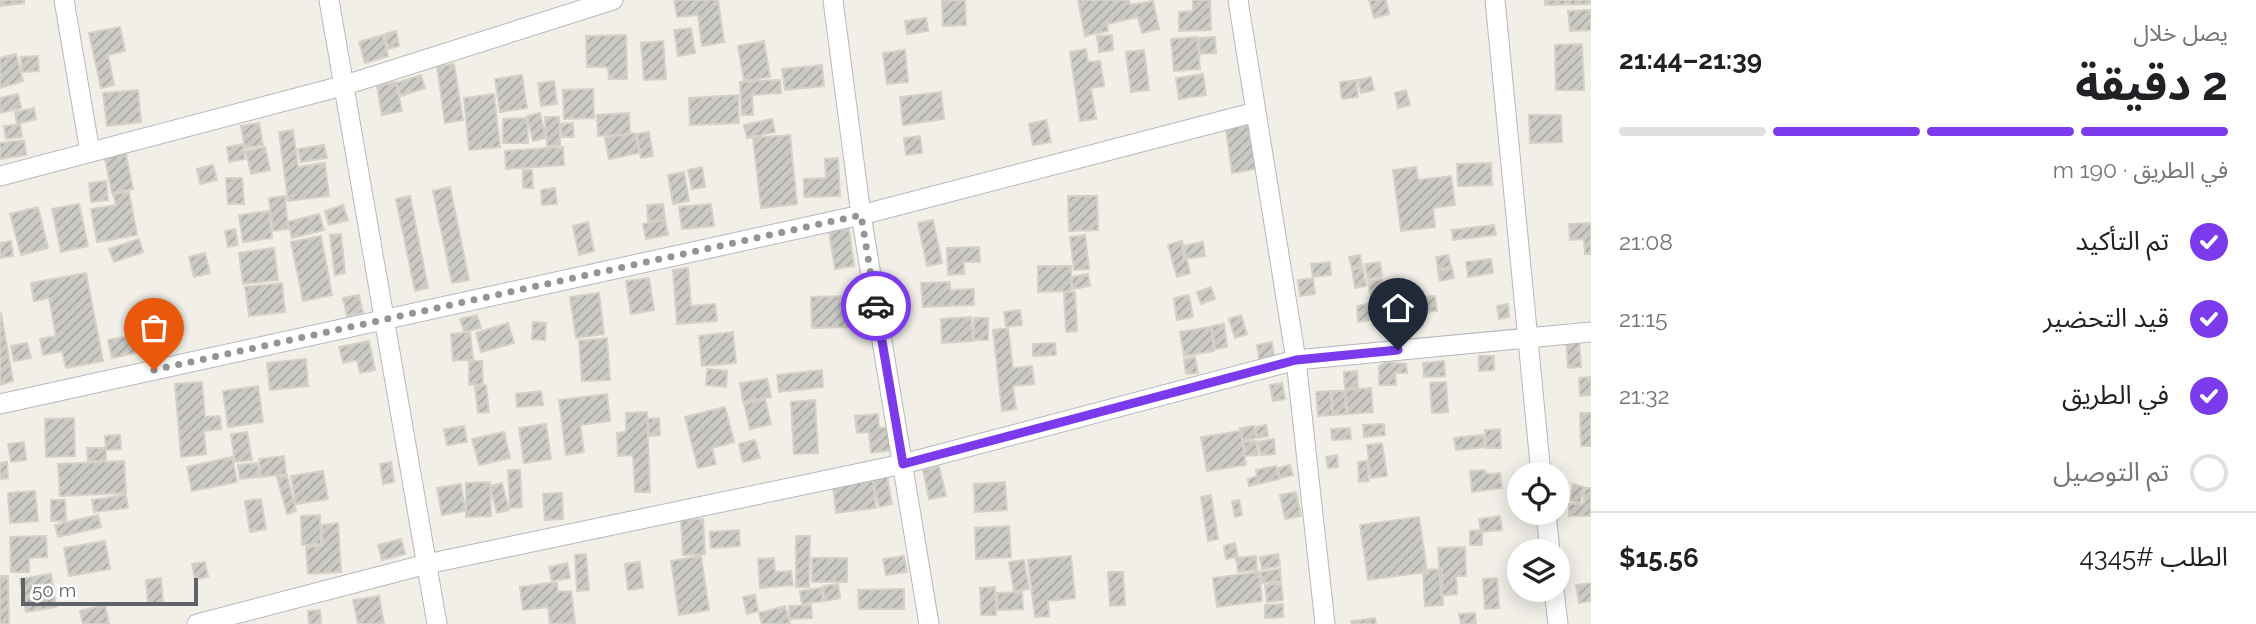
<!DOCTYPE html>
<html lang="ar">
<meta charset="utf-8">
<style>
:root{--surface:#fff;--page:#f6f6f6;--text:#202124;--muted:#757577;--line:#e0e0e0;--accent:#7c3aed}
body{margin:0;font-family:Raleway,"Noto Sans Arabic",sans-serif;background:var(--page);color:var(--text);direction:rtl;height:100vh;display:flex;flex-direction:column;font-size:26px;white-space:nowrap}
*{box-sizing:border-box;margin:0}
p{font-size:23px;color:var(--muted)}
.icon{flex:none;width:38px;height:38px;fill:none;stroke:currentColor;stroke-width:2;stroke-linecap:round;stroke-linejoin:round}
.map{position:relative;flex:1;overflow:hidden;direction:ltr}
.side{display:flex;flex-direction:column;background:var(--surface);width:665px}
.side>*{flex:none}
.tools{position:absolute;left:1507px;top:462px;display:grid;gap:14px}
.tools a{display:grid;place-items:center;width:63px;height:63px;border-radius:50%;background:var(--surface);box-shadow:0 4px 18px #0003;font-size:35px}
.scale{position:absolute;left:21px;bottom:18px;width:177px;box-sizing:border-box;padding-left:7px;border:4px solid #5f6368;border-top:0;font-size:19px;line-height:24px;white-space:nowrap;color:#5f6368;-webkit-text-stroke:5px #fff;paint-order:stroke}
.pin{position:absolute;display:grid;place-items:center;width:60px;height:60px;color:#fff;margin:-72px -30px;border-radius:50% 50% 50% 0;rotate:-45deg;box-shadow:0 0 7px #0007}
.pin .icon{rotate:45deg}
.courier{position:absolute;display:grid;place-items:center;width:70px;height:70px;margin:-35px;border:5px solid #7c3aed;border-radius:50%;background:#fff;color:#222;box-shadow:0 2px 9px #0007}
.summary em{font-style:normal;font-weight:700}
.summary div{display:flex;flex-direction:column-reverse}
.summary{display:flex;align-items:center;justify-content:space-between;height:119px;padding:0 28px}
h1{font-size:46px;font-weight:700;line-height:52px}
.bar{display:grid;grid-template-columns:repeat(4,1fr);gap:10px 7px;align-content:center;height:84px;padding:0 28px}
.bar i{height:9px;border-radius:5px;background:var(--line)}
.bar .active{background:var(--accent)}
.bar p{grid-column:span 4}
.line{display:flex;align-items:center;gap:18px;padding:0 28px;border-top:2px solid var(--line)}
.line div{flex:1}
ol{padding:0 28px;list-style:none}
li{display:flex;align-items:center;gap:21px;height:77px}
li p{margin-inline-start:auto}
li .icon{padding:7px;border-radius:50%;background:var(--accent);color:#fff;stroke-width:4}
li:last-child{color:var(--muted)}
li i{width:38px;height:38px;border:4px solid var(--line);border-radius:50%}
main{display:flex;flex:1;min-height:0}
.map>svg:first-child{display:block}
.building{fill:url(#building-hatch);stroke:#d6d1c6;stroke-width:2}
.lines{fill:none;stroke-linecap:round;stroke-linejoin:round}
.minor-casing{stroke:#b5b8bc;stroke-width:21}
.minor{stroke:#fff;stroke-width:19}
.done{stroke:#929495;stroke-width:7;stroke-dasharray:0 12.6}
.route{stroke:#7c3aed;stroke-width:9}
</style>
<main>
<section class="side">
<div class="summary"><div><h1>2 دقيقة</h1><p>يصل خلال</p></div><em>21:39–21:44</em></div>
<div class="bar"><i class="active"></i><i class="active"></i><i class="active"></i><i></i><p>في الطريق · 190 m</p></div>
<ol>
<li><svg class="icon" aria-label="check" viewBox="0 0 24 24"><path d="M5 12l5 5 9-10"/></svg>تم التأكيد<p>21:08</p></li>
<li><svg class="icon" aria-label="check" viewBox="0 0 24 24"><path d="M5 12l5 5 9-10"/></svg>قيد التحضير<p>21:15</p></li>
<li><svg class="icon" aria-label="check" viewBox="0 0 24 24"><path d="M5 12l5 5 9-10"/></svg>في الطريق<p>21:32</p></li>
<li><i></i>تم التوصيل</li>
</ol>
<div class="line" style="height:91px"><div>الطلب #4345</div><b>$15.56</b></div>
</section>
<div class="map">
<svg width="1591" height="624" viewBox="0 0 1591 624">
<defs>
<pattern id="building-hatch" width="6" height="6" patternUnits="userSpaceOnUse" patternTransform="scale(1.75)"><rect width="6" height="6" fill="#cccac5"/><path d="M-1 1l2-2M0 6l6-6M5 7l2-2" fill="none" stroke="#a9a8a4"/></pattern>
</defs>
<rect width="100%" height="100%" fill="#f1efe8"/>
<path class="building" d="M0 0H24V3L0 6Z
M674 0H718L724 42 702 46 698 15 677 17Z
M965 0 966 25 943 26 942 1Z
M1078 0H1129L1130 5 1153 1 1159 29 1142 33 1138 17 1107 24 1108 31 1085 36Z
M1193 0H1210L1211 30 1179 31V12L1193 11Z
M1369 0H1386L1389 14 1374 18Z
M1545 0H1591V4L1545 5Z
M1591 10V30L1570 31 1568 11Z
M926 18 928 31 907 34 905 21Z
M120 27 125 51 108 55 114 85 101 88 89 33Z
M691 28 695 53 678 56 674 30Z
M396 31 399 46 388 49 385 34Z
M383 35 388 56 365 63 359 42Z
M626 35 627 79H609L608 67H587L586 36Z
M1112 35 1113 50 1099 52 1097 36Z
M1197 37 1200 69 1174 71 1171 39Z
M1215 37 1216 53 1200 54 1199 38Z
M663 41 666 79 644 80 641 43Z
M764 41 770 77 744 81 738 46Z
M1582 44 1584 90H1556L1555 45Z
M1086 49 1088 62 1100 61 1104 86 1091 88 1096 119 1080 121 1070 52Z
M905 50 908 82 887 84 883 53Z
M1144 50 1149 90 1131 92 1126 52Z
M16 54 23 81 0 88V58Z
M38 56 39 71 22 72 21 57Z
M454 64 463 120 445 123 437 67Z
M822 65 824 86 785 90 782 69Z
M1203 74 1206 95 1179 99 1176 78Z
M421 75 425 88 401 96 396 83Z
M522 75 527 108 500 112 495 79Z
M1371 77 1374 90 1361 93 1358 80Z
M780 80 781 93 752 95 753 115H742L740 82Z
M1356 80 1358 97 1342 99 1340 82Z
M554 81 557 104 541 106 538 83Z
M396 82 402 111 382 115 377 86Z
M593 89 594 118 564 119 563 90Z
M138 90 141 122 107 126 103 93Z
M1406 90 1410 105 1398 108 1395 93Z
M941 92 944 119 903 125 900 97Z
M18 94 21 108 0 113V98Z
M494 94 500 147 469 150 464 98Z
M738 95 739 123 690 125 689 98Z
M34 108 36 119 17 124 15 112Z
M540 113 546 138 533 141 527 116Z
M629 113 630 134 598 136 597 115Z
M1529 115H1561L1562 142 1530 143Z
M545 117H559L560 145 547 146Z
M527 118 528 143H503V119Z
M772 119 775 132 747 138 744 125Z
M1046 120 1051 142 1033 145 1029 124Z
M1247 120 1256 169 1232 173 1225 124Z
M259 123 263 145 245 148 241 126Z
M573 123 574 137H562L561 124Z
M20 124 22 137 6 139 4 126Z
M293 130 298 167 325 163 329 196 288 201 279 132Z
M649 132 653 156 641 158 637 134Z
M635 133 639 153 609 159 605 138Z
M790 135 797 204 761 208 753 138Z
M920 136 922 153 906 155 904 138Z
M24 140 26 155 0 159V143Z
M243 144 245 159 229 162 227 147Z
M324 145 327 158 301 162 298 149Z
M265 147 270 170 251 174 246 151Z
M563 147 564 165 506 169 505 151Z
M125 150 133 189 112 193 104 154Z
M838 158 840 196 804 197V179L826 178 825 159Z
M1491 163 1492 185 1458 186 1457 164Z
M213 165 217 180 200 184 197 169Z
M702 167 705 187 692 189 688 170Z
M1416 167 1418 180 1451 176 1455 205 1433 208 1435 227 1401 231 1393 170Z
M523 170H532L533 188H523Z
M684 172 689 201 673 204 668 175Z
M226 178H242L244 204H228Z
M106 181 108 200 91 202 89 183Z
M450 187 469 280 452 283 433 191Z
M555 188 557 204 542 205 541 190Z
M129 192 137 235 97 242 91 209 116 205 113 194Z
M285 196 288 229 273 231 269 198Z
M410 196 428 288 415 291 396 199Z
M1068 196H1097L1098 230 1069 231Z
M79 204 88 246 61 252 52 209Z
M663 204 665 219 648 221 647 205Z
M711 204 714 226 682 229 679 207Z
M343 205 348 220 329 225 325 211Z
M38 207 48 248 21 255 10 214Z
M269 211 272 238 243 242 239 215Z
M319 214 324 230 292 238 288 222Z
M665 220 668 235 646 239 643 224Z
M933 220 942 263 927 266 918 223Z
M588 222 594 251 579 255 573 226Z
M1591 223V254H1585L1584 239 1570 240 1569 224Z
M1494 225 1496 235 1453 240 1452 230Z
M235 229 238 245 228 247 225 231Z
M849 229 854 266 835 269 829 231Z
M341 234 345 273 335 275 330 235Z
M1085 235 1089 269 1074 270 1070 237Z
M321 236 332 295 303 301 291 242Z
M139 239 143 252 114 262 109 249Z
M11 241 13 256 0 258V243Z
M1182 241 1190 273 1177 277 1168 245Z
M1203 242 1205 256 1184 259 1182 246Z
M979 247 980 262H964V274L948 275 947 248Z
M274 248 278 280 243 284 239 253Z
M205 253 210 273 194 277 189 257Z
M1360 255 1362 266 1352 268 1349 257Z
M1448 255 1451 267 1438 269 1436 257Z
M1491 259 1493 273 1468 277 1466 262Z
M1330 262 1331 275 1313 277 1311 264Z
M1380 262 1382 276 1368 279 1365 264Z
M1038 266H1071V291L1038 292Z
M688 268 691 306 715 304 717 321 677 324 673 270Z
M1363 268 1366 286 1355 288 1352 269Z
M1452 268 1454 278 1440 281 1438 271Z
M86 273 103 361 66 368 62 351 43 355 40 339 56 336 49 298 34 301 31 283Z
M1088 274 1090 286 1073 289 1071 277Z
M649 278 654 310 631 314 626 281Z
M1313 278 1315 294 1300 296 1298 280Z
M1382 279 1384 292 1370 294 1368 281Z
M950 282V290L974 289V305L923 307 921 283Z
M282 283 285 312 249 316 245 287Z
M1211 287 1215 299 1201 304 1197 292Z
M1064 292H1075L1077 331 1066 332Z
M599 293 604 334 576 338 570 297Z
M359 295 363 313 347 316 343 298Z
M1189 295 1193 317 1177 320 1174 298Z
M848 296 849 327 812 328 811 297Z
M1435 296 1437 311 1422 312 1421 297Z
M1373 303 1376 319 1358 322 1357 306Z
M1508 304 1509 317 1499 319 1497 306Z
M1020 310 1022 325 1006 327 1004 312Z
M1 313 13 381 0 385V313Z
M477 315 481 328 464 332 460 319Z
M1241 315 1247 334 1235 338 1229 319Z
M971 317 973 341 942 343 941 319Z
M974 318H988V340H974Z
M533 322 546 323 545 340 532 339Z
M508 323 514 343 481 352 476 333Z
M1224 324 1227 347 1215 349 1212 326Z
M1211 327 1214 351 1184 356 1180 332Z
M1008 328 1013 368 1032 366 1034 384 1013 386 1016 409 1002 411 993 330Z
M470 332 473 359 453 361 451 334Z
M733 332 736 363 702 366 699 336Z
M144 333 148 350 112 358 108 340Z
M607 338 610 380 582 381 579 341Z
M1579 339 1581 367 1568 368 1566 341Z
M369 341 375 370 360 373 357 360 343 363 339 347Z
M1272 342 1274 356 1259 359 1257 345Z
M27 343 31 358 14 361 11 346Z
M1055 343 1056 355 1033 356V344Z
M1479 356H1494V370L1479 371Z
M1195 357 1198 373 1186 374 1184 359Z
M306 359 308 386 270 390 267 363Z
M469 361H482L483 384 469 385Z
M1444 361 1445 376 1424 377 1423 363Z
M1387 362 1406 364 1407 373H1395L1396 385H1379V366Z
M707 369 727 371 726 387 706 385Z
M822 370 823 387 779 392 777 375Z
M1357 371 1358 387 1345 389 1344 372Z
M1591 377V395L1580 396 1579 378Z
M767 379 771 397 743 402 740 383Z
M202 382 205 417 220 416 221 429 204 431 206 454 181 457 175 384Z
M1446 382 1448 412 1432 413 1430 383Z
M1282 383 1285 399 1273 401 1270 385Z
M486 385 489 412 478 413 475 387Z
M258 386 263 422 228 427 223 391Z
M1371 388 1373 412 1348 414 1345 390Z
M541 391 543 405 517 407 516 394Z
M1330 391 1333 415 1318 416 1316 392Z
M1332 391H1345L1346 414 1333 415Z
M607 394 610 421 580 425 584 452 566 455 559 400Z
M765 399 771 424 750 429 744 404Z
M815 400 818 453 794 454 791 402Z
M725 407 734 442 712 448 716 464 698 468 685 417Z
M647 412 650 492H635L633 455 618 456 617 433 626 432V413Z
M1580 413H1591V446H1581Z
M878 414 879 428 893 427 895 450 871 453 869 432 857 433 855 416Z
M74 418 75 456 46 457 45 419Z
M659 418 660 435 649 436 648 419Z
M546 424 551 459 524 463 519 428Z
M1384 424 1385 435 1364 437 1363 425Z
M1266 425 1268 436 1257 438 1255 427Z
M464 426 467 442 447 445 444 429Z
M1254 426 1256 438 1242 441 1240 428Z
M1350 428 1351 439 1332 440 1331 429Z
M1500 429 1501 448H1486L1485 430Z
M1241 431 1246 465 1207 471 1201 437Z
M247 432 252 460 235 462 231 434Z
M504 432 510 458 479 465 472 439Z
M120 435 121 449 106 450 105 436Z
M1483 435 1485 447 1456 450 1454 438Z
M1274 439 1275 454 1261 455 1258 442Z
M755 440 760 458 743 462 739 444Z
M1256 441 1258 455 1245 456 1244 442Z
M24 442 26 460 11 462 8 444Z
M1382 443 1387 476 1371 478 1367 445Z
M87 448H106V460L88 462Z
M1337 455 1338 467 1328 468 1326 457Z
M284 456 286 474 261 477 259 459Z
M232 457 237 482 192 491 187 467Z
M124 461 126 493 60 496 58 464Z
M1367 461 1369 481 1359 482 1358 462Z
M7 462 8 478 0 479V463Z
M391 462 394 482 383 484 380 464Z
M258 463 259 477 240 479 238 465Z
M1290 465 1293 475 1280 478 1278 468Z
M939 466 946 496 929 499 923 470Z
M1276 466 1279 479 1249 486 1248 479 1257 476 1256 470Z
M508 470H520L522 507 510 508Z
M1485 470 1486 474 1500 473 1502 488 1472 492 1470 471Z
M323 471 328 499 296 504 291 476Z
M287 475 296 511 287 514 277 477Z
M887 476 892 504 879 507 873 479Z
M873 481 876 508 836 513 833 486Z
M490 482 491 516 466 517V483Z
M1005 482 1007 510 975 512 974 484Z
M502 483 509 510 497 513 490 486Z
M461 484 465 511 442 515 437 488Z
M1573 484 1584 487 1580 503 1570 500Z
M1584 488H1591V516H1569V504H1584Z
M35 491 38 521 10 523 8 493Z
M1296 492 1301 516 1285 519 1280 495Z
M562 493 563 519 545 520 543 494Z
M126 495 128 508 94 512 92 500Z
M1211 495 1218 539 1208 541 1201 497Z
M261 499 266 529 250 532 245 501Z
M51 500H65L66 521H51Z
M1239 500 1242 515 1235 517 1232 501Z
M98 515 101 527 58 537 55 525Z
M320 515 321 544 302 545 301 516Z
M1500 516 1502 530 1481 532 1479 519Z
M1419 517 1427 572 1368 580 1360 525Z
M703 519 705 554 683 555 681 520Z
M338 523 341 572 308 574 306 547 323 546 322 525Z
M1009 526 1011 557 976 559 975 528Z
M739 530 740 546 711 548 710 532Z
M1482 530V545H1470V531Z
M46 536 47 557 29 558V572H11L10 537Z
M796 536H810L809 587H796Z
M401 539 405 554 382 560 378 545Z
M105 541 110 569 69 576 64 548Z
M1235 543 1238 557 1226 559 1224 546Z
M1465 547 1466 576H1456L1457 594 1441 596 1438 548Z
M586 554 589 590 577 591 575 555Z
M1278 554 1280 566 1262 569 1260 557Z
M701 556 709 610 679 615 671 561Z
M904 556 907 572 886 575 883 559Z
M1071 556 1075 598 1048 601 1049 616 1035 617 1028 560Z
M1256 556 1257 570 1238 572 1236 558Z
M774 558 775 572 791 571 793 585 760 588 758 559Z
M812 558H847V582H812Z
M1024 560 1029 589 1014 591 1009 562Z
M205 562 208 577 195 579 192 564Z
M640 562 643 588 628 590 625 564Z
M567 563 570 578 552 581 549 567Z
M1280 569 1281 581 1262 583 1261 572Z
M1442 569 1443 605 1425 606 1423 570Z
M1108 572H1123L1125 605 1110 606Z
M1259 572 1262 601 1217 607 1213 578Z
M51 574 56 607 26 612 20 579Z
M0 576H8L9 624H0Z
M161 578 163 602 148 604 146 580Z
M1497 578 1499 608 1485 609 1483 579Z
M557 582 558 592 571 591 575 623 550 624 548 607 523 610 520 587Z
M1281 583 1283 600 1267 602 1265 585Z
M1591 583V601L1579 603 1576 585Z
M838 584 840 598 825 601 823 586Z
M995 587 996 615H981L980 588Z
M821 588 823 601 802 604 800 591Z
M904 589V609H859L858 590Z
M1022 592 1023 609 998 610 997 593Z
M755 595 758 611 747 614 743 597Z
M379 596 384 624H358L353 600Z
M1283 604V617L1265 618V605Z
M105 605 109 624H83L80 611Z
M811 605 812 618 790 619 789 606Z
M785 606 790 624H762L759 613Z
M320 610 321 624H309L308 611Z
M1475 613 1476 624H1461L1459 614Z
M1375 618 1376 624H1352L1351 621Z"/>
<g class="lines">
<defs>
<path id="minor" d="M64 0 90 152
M329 0 437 624
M833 0 861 215 929 624
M1238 0 1296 360 1325 624
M1495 0 1541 474
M0 176 342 86 613 0
M0 404 861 215 1256 112
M1546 513 1550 551
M1554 590 1558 624
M197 624 427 564 903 464 1296 360 1591 332"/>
</defs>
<use href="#minor" class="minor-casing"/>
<use href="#minor" class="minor"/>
</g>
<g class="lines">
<path class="done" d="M154 370 861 215 876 306"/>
<path class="route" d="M876 306 903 464 1296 360 1398 350"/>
</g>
</svg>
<div class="tools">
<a><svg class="icon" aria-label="locate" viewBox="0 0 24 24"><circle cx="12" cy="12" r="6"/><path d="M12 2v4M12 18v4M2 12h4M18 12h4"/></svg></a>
<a><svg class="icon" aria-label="layers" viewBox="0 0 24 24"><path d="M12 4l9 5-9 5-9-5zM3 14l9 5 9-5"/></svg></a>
</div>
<div class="scale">50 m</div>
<div class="pin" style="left:154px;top:370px;background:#ea580c"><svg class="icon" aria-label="bag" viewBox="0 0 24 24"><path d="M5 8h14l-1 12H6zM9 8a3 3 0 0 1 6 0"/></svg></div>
<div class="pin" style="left:1398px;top:350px;background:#1f2937"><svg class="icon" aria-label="home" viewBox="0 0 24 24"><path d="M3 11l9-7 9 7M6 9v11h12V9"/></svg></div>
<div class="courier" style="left:876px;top:306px"><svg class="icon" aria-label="car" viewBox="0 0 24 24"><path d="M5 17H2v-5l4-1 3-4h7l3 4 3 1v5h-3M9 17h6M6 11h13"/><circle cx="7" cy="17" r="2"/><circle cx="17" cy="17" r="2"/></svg></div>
</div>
</main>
